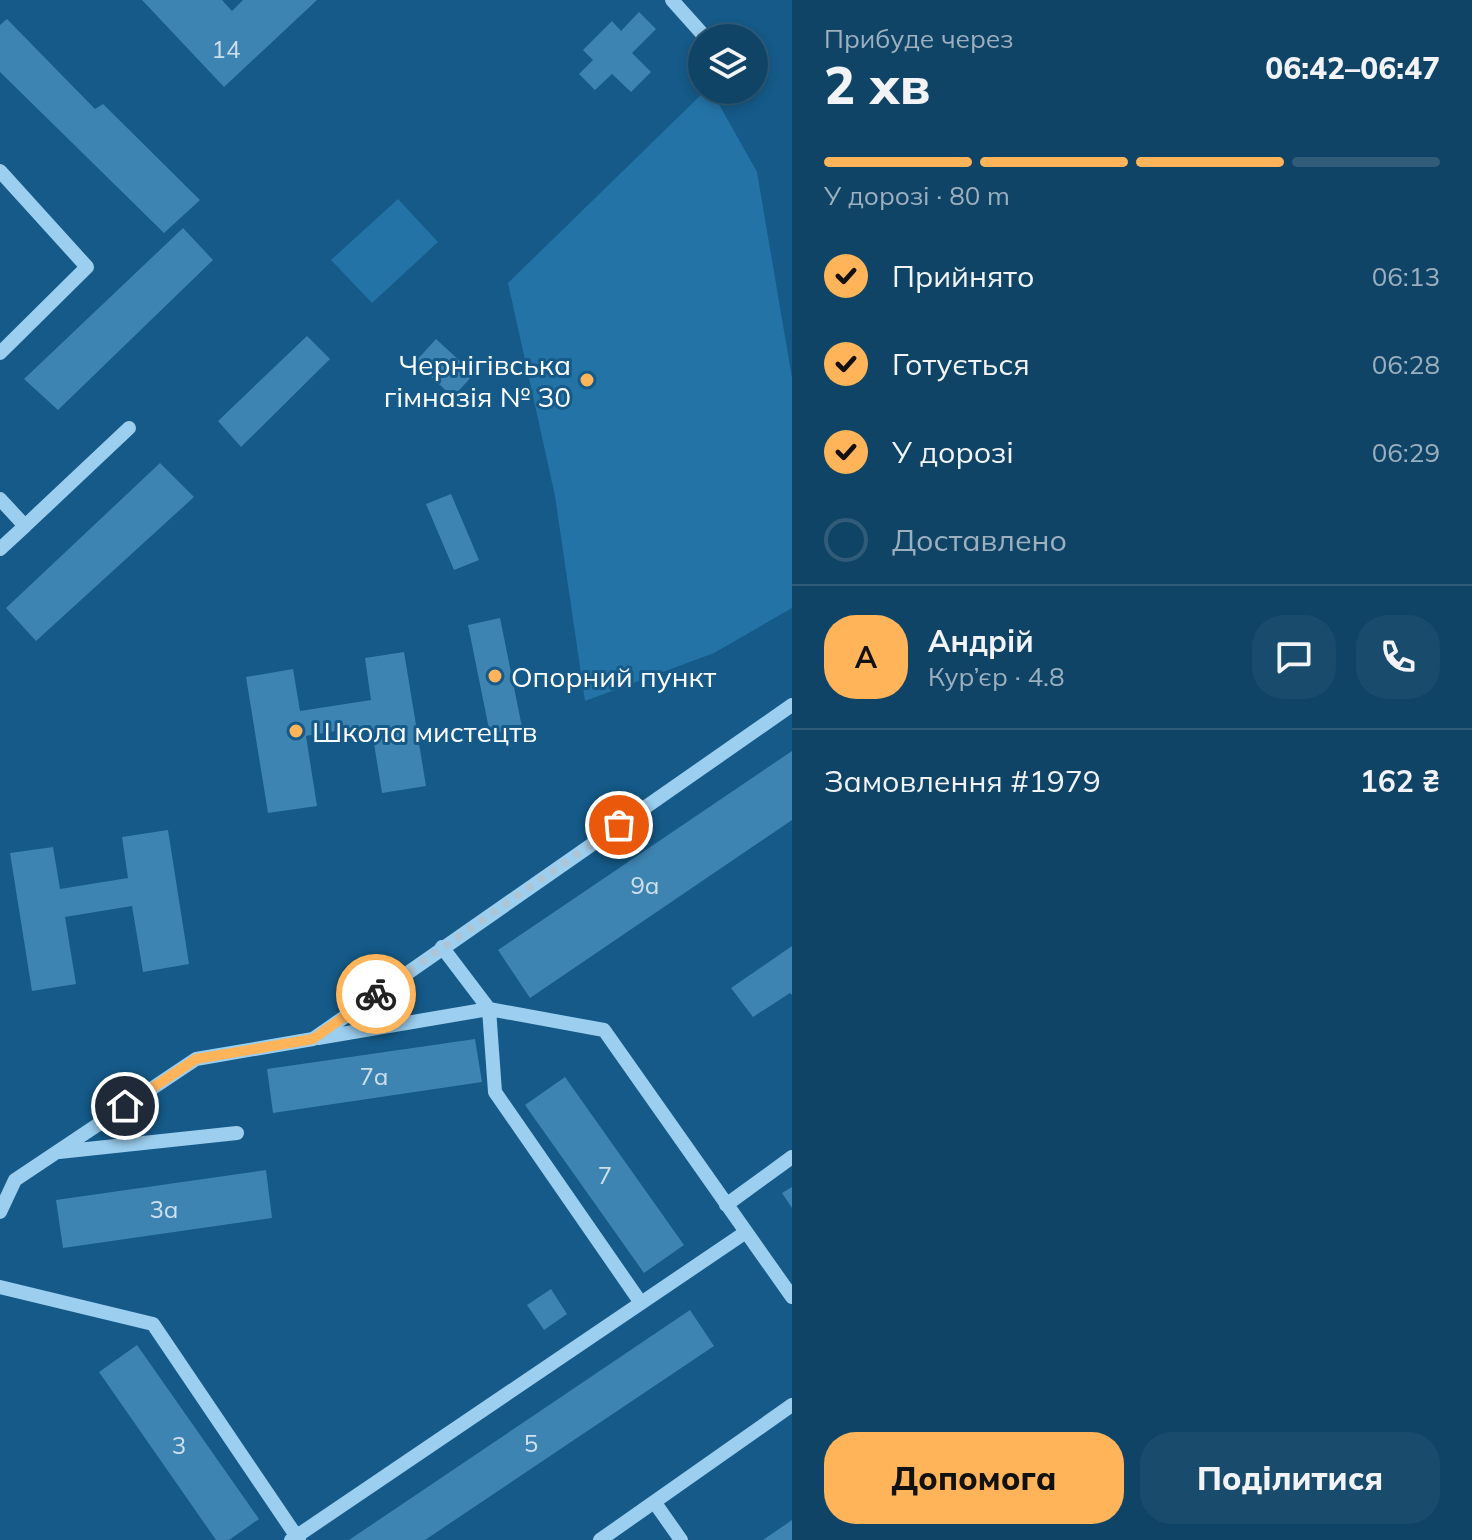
<!DOCTYPE html>
<html lang="uk">
<meta charset="utf-8">
<style>
:root{--surface:#104466;--page:#194b6c;--text:#f1f3f6;--muted:#9cb0bf;--line:#305c7a;--accent:#ffb459}
body{margin:0;font-family:Mulish,sans-serif;background:var(--page);color:var(--text);height:100vh;display:flex;flex-direction:column;font-size:30px;white-space:nowrap}
*{box-sizing:border-box;margin:0}
p{font-size:26px;color:var(--muted)}
.icon{flex:none;width:44px;height:44px;fill:none;stroke:currentColor;stroke-width:2;stroke-linecap:round;stroke-linejoin:round}
.map{position:relative;flex:1;overflow:hidden}
.details{display:flex;flex-direction:column;background:var(--surface);width:680px}
.details>*{flex:none}
.fabs{position:absolute;left:688px;top:24px;display:grid;gap:16px}
.fabs a{display:grid;place-items:center;width:80px;height:80px;border-radius:50%;background:var(--surface);box-shadow:0 4px 12px #0003,0 0 0 2px var(--line);font-size:40px}
.pin{position:absolute;display:grid;place-items:center;width:68px;height:68px;color:#fff;margin:-34px;border:4px solid #fff;border-radius:50%;box-shadow:0 2px 8px #0007}
.courier{position:absolute;display:grid;place-items:center;width:80px;height:80px;margin:-40px;border:6px solid #ffb459;border-radius:50%;background:#fff;color:#222;box-shadow:0 2px 10px #0007}
.summary em{font-style:normal;font-weight:800}
.summary div{display:flex;flex-direction:column-reverse}
.summary{display:flex;align-items:center;justify-content:space-between;height:136px;padding:0 32px}
h1{font-size:52px;font-weight:800;line-height:60px}
.bar{display:grid;grid-template-columns:repeat(4,1fr);gap:12px 8px;align-content:center;height:96px;padding:0 32px}
.bar i{height:10px;border-radius:6px;background:var(--line)}
.bar .active{background:var(--accent)}
.bar p{grid-column:span 4}
.line{display:flex;align-items:center;gap:20px;padding:0 32px;border-top:2px solid var(--line)}
.line div{flex:1}
.round{display:grid;place-items:center;flex:none;width:84px;height:84px;border-radius:32px;background:var(--page)}
ol{padding:0 32px;list-style:none}
li{display:flex;align-items:center;gap:24px;height:88px}
li p{margin-inline-start:auto}
li .icon{padding:8px;border-radius:50%;background:var(--accent);color:#111;stroke-width:4}
li:last-child{color:var(--muted)}
li i{width:44px;height:44px;border:4px solid var(--line);border-radius:50%}
.cta{display:flex;gap:16px;margin-top:auto;padding:16px 32px}
.cta a{flex:1;height:92px;border-radius:32px;background:var(--accent);color:#111;font-size:32px;font-weight:800;line-height:92px;text-align:center}
.cta a+a{background:var(--page);color:var(--text)}
main{display:flex;flex:1;min-height:0}
.map>svg:first-child{display:block}
.green{fill:#2473a6}
.building{fill:#3d84b2}
.lines{fill:none;stroke-linecap:round;stroke-linejoin:round}
.minor{stroke:#9bceef;stroke-width:14}
.done{stroke:#adc5d5;stroke-width:8;stroke-dasharray:0 14.4}
.route{stroke:#ffb459;stroke-width:10}
.poi-dot{fill:#ffb459;stroke:#155a88;stroke-width:3}
.labels{text-anchor:middle;dominant-baseline:central;stroke-width:6;stroke-linejoin:round;paint-order:stroke}
.number-label{font-size:24px;fill:#cee0ec}
.poi-label{font-size:28px;fill:#fff;stroke:#155a88;text-anchor:start}
</style>
<main>
<div class="map">
<svg width="792" height="1540" viewBox="0 0 792 1540">
<rect width="100%" height="100%" fill="#155a88"/>
<path class="green" d="M706 90H711L757 172 792 378V608L714 653 585 701 555 496 508 283Z
M398 199 438 242 372 303 331 260Z"/>
<path class="building" d="M142 0H222L232 11 243 0H317L224 87Z
M639 12 656 29 632 53 651 72 631 92 612 74 595 90 579 74 593 60 583 50 612 21 621 31Z
M7 19 95 109 103 104 200 200 164 233 0 72V25Z
M183 228 213 260 58 410 24 379Z
M307 336 330 359 241 447 218 421Z
M436 339 474 374 453 397 415 362Z
M160 463 194 497 36 641 6 608Z
M451 494 479 560 454 570 426 504Z
M500 618 522 727 490 734 468 625Z
M404 652 426 786 382 793 371 725 306 736 317 806 268 813 246 677 293 669 300 711 371 700 365 658Z
M792 751V820L530 998 498 950Z
M168 830 189 964 143 972 132 906 65 917 76 984 32 991 10 853 53 847 60 889 128 878 122 837Z
M792 946V995L790 993 753 1017 731 988Z
M475 1039 482 1082 273 1113 267 1069Z
M565 1077 684 1245 644 1273 525 1105Z
M266 1170 272 1218 63 1248 56 1200Z
M792 1187V1208L782 1193Z
M551 1289 567 1314 544 1330 527 1305Z
M690 1310 714 1346 425 1540H349Z
M137 1345 259 1519 229 1540H216L99 1372Z
M792 1520V1540H763Z"/>
<g class="lines">
<path class="minor" d="M672 0 706 38
M0 171 87 267 0 353
M0 499 25 526 0 549
M25 526 129 428
M442 947 489 1009 495 1092 641 1303
M318 1038 489 1009 604 1030 792 1297
M59 1152 237 1133
M726 1205 792 1157
M0 1212 15 1180 196 1059 313 1039 792 705
M0 1287 153 1324 299 1540
M655 1503 681 1540
M291 1540 746 1232
M600 1540 792 1405"/>
</g>
<g class="lines">
<path class="done" d="M376 994 619 825"/>
<path class="route" d="M125 1106 196 1059 313 1039 376 994"/>
</g>
<g class="poi-dot">
<circle cx="587" cy="380" r="8"/>
<circle cx="495" cy="676" r="8"/>
<circle cx="296" cy="731" r="8"/>
</g>
<g class="labels">
<g class="number-label">
<text x="226" y="49">14</text>
<text x="645" y="885">9а</text>
<text x="374" y="1076">7а</text>
<text x="605" y="1175">7</text>
<text x="164" y="1209">3а</text>
<text x="531" y="1443">5</text>
<text x="179" y="1445">3</text>
</g>
<g class="poi-label">
<text x="571" y="364" text-anchor="end">Чернігівська<tspan x="571" dy="32">гімназія № 30</tspan></text>
<text x="511" y="676">Опорний пункт</text>
<text x="312" y="731">Школа мистецтв</text>
</g>
</g>
</svg>
<div class="fabs">
<a><svg class="icon" aria-label="layers" viewBox="0 0 24 24"><path d="M12 4l9 5-9 5-9-5zM3 14l9 5 9-5"/></svg></a>
</div>
<div class="pin" style="left:619px;top:825px;background:#ea580c"><svg class="icon" aria-label="bag" viewBox="0 0 24 24"><path d="M5 8h14l-1 12H6zM9 8a3 3 0 0 1 6 0"/></svg></div>
<div class="pin" style="left:125px;top:1106px;background:#1f2937"><svg class="icon" aria-label="home" viewBox="0 0 24 24"><path d="M3 11l9-7 9 7M6 9v11h12V9"/></svg></div>
<div class="courier" style="left:376px;top:994px"><svg class="icon" aria-label="bike" viewBox="0 0 24 24"><circle cx="6" cy="16" r="4"/><circle cx="18" cy="16" r="4"/><path d="M6 16l4-8h5l3 8M10 8l3 8H6M13 5h3"/></svg></div>
</div>
<section class="details">
<div class="summary"><div><h1>2 хв</h1><p>Прибуде через</p></div><em>06:42–06:47</em></div>
<div class="bar"><i class="active"></i><i class="active"></i><i class="active"></i><i></i><p>У дорозі · 80 m</p></div>
<ol>
<li><svg class="icon" aria-label="check" viewBox="0 0 24 24"><path d="M5 12l5 5 9-10"/></svg>Прийнято<p>06:13</p></li>
<li><svg class="icon" aria-label="check" viewBox="0 0 24 24"><path d="M5 12l5 5 9-10"/></svg>Готується<p>06:28</p></li>
<li><svg class="icon" aria-label="check" viewBox="0 0 24 24"><path d="M5 12l5 5 9-10"/></svg>У дорозі<p>06:29</p></li>
<li><i></i>Доставлено</li>
</ol>
<div class="line" style="height:144px"><b class="round" style="background:var(--accent);color:#111">А</b><div><b>Андрій</b><p>Кур’єр · 4.8</p></div><a class="round"><svg class="icon" aria-label="chat" viewBox="0 0 24 24"><path d="M4 5h16v11H9l-5 4z"/></svg></a><a class="round"><svg class="icon" aria-label="phone" viewBox="0 0 24 24"><path d="M5 4h4l2 5-3 2q2 4 5 5l2-3 5 2v4C11 20 4 13 5 4z"/></svg></a></div>
<div class="line" style="height:104px"><div>Замовлення #1979</div><b>162 ₴</b></div>
<div class="cta"><a>Допомога</a><a>Поділитися</a></div>
</section>
</main>
